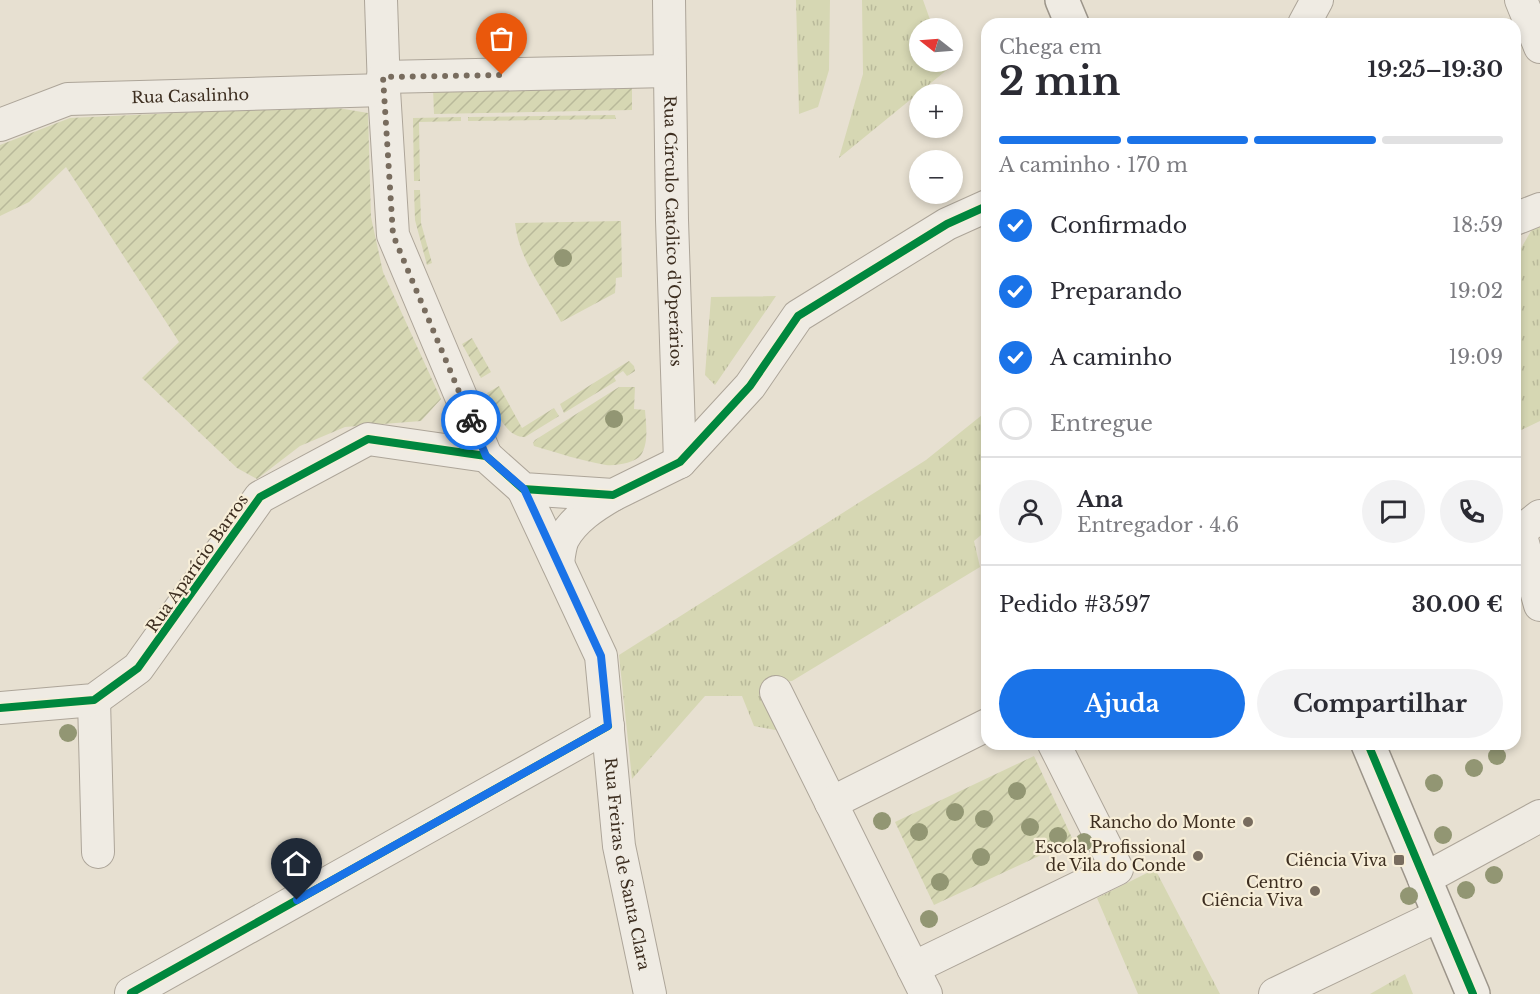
<!DOCTYPE html>
<html lang="pt">
<meta charset="utf-8">
<style>
:root{--surface:#fff;--page:#f2f2f3;--text:#2b2b33;--muted:#7c7c81;--line:#e1e1e2;--accent:#1a73e8}
body{margin:0;font-family:"Libre Baskerville",serif;background:var(--page);color:var(--text);height:100vh;display:flex;flex-direction:column;font-size:22px;white-space:nowrap}
*{box-sizing:border-box;margin:0}
p{font-size:20px;color:var(--muted)}
.icon{flex:none;width:33px;height:33px;fill:none;stroke:currentColor;stroke-width:2;stroke-linecap:round;stroke-linejoin:round}
.map{position:relative;flex:1;overflow:hidden}
.drawer{position:absolute;left:981px;top:18px;width:540px;height:732px;display:flex;flex-direction:column;background:var(--surface);border-radius:18px;box-shadow:0 3px 9px #0003}
.drawer>*{flex:none}
.needle{width:39px;rotate:287deg}
.buttons{position:absolute;left:909px;top:18px;display:grid;gap:12px}
.buttons a{display:grid;place-items:center;width:54px;height:54px;border-radius:50%;background:var(--surface);box-shadow:0 3px 9px #0003;font-size:30px}
.pin{position:absolute;display:grid;place-items:center;width:51px;height:51px;color:#fff;margin:-62px -26px;border-radius:50% 50% 50% 0;rotate:-45deg;box-shadow:0 0 6px #0007}
.pin .icon{rotate:45deg}
.courier{position:absolute;display:grid;place-items:center;width:60px;height:60px;margin:-30px;border:4px solid #1a73e8;border-radius:50%;background:#fff;color:#222;box-shadow:0 2px 8px #0007}
.overview em{font-style:normal;font-weight:700}
.overview div{display:flex;flex-direction:column-reverse}
.overview{display:flex;align-items:center;justify-content:space-between;height:102px;padding:0 18px}
h1{font-size:39px;font-weight:700;line-height:45px}
.bar{display:grid;grid-template-columns:repeat(4,1fr);gap:9px 6px;align-content:center;height:72px;padding:0 18px}
.bar i{height:8px;border-radius:4px;background:var(--line)}
.bar .selected{background:var(--accent)}
.bar p{grid-column:span 4}
.line{display:flex;align-items:center;gap:15px;padding:0 18px;border-top:2px solid var(--line)}
.line div{flex:1}
.round{display:grid;place-items:center;flex:none;width:63px;height:63px;border-radius:32px;background:var(--page)}
ol{padding:0 18px;list-style:none}
li{display:flex;align-items:center;gap:18px;height:66px}
li p{margin-inline-start:auto}
li .icon{padding:6px;border-radius:50%;background:var(--accent);color:#fff;stroke-width:4}
li:last-child{color:var(--muted)}
li i{width:33px;height:33px;border:3px solid var(--line);border-radius:50%}
.cta{display:flex;gap:12px;margin-top:auto;padding:12px 18px}
.cta a{flex:1;height:69px;border-radius:36px;background:var(--accent);color:#fff;font-size:24px;font-weight:700;line-height:69px;text-align:center}
.cta a+a{background:var(--page);color:var(--text)}
.map>svg:first-child{display:block}
.grass{fill:url(#grass-tufts)}
.garden{fill:url(#garden-furrows)}
.lines{fill:none;stroke-linecap:round;stroke-linejoin:round}
.minor-casing{stroke:#ada599;stroke-width:34}
.secondary-casing{stroke:#9c958a;stroke-width:36}
.minor{stroke:#efebe3;stroke-width:32}
.secondary{stroke:#efebe3;stroke-width:33}
.cycleway-casing{stroke:#f7eed8;stroke-width:11}
.cycleway{stroke:#00873e;stroke-width:8}
.tree{fill:#929673}
.done{stroke:#786c5e;stroke-width:6;stroke-dasharray:0 10.8}
.route{stroke:#1a73e8;stroke-width:8}
.poi-dot{fill:#786c5e;stroke:#f7eed8;stroke-width:2}
.labels{text-anchor:middle;dominant-baseline:central;stroke-width:4.5;stroke-linejoin:round;paint-order:stroke}
.street-label{font-size:16px;fill:#3d2e20;stroke:#f7eed8}
.poi-label{font-size:16px;fill:#3d2e20;stroke:#f7eed8;text-anchor:end}
</style>
<div class="map">
<svg width="1540" height="994" viewBox="0 0 1540 994">
<defs>
<pattern id="grass-tufts" width="24" height="20" patternUnits="userSpaceOnUse" patternTransform="scale(1.5)"><rect width="24" height="20" fill="#d6d7b3"/><path d="M3 7l-1-3M5 7V3M7 7l1-3M15 17l-1-3M17 17v-4M19 17l1-3" fill="none" stroke="#b9b99a"/></pattern>
<pattern id="garden-furrows" width="10" height="10" patternUnits="userSpaceOnUse" patternTransform="scale(1.5)"><rect width="10" height="10" fill="#d6d7b3"/><path d="M-1 1l2-2M0 10L10 0M9 11l2-2" fill="none" stroke="#b9b99a"/></pattern>
</defs>
<rect width="100%" height="100%" fill="#e7e0d1"/>
<path class="grass" d="M796 0H830L829 70 818 107 799 114Z
M862 0H923L933 28H920V62H945L948 69 839 158 863 74Z
M1540 221V421L1515 433V259L1536 222Z
M776 296 715 385 705 375 711 297Z
M987 411V530L974 541 980 567 792 681 766 683 786 732 754 726 742 696H705L632 779 619 655 926 460Z
M1155 869 1220 994H1138L1097 898Z
M1405 974 1413 994H1370Z"/>
<path class="garden" d="M632 83V110L434 114 433 88Z
M326 106 368 113 371 217 383 272 441 399 421 421 345 427 300 446 257 479 237 468 142 378 179 342 66 167 29 202 0 216V145L70 118Z
M615 115 616 119 468 121V117Z
M461 117V121L419 122 420 181H414L413 118Z
M414 190H420L421 223 432 263 427 265 415 220Z
M621 221 622 277 616 278 615 293 561 322C544 290 519 260 515 223Z
M472 338 491 372 481 378 462 344Z
M629 361 634 366 635 371 627 376 623 371 614 377 616 381 564 413 560 404Z
M499 386 522 428 554 408 559 416 525 437C505 438 495 408 487 393Z
M619 387H635L634 409 645 410C646 424 649 443 641 455 635 463 616 466 606 465 582 461 558 453 534 446L533 443 535 440Z
M1034 756 1073 840 934 905 895 822Z"/>
<g class="lines">
<defs>
<g id="minor">
<path d="M381 0 384 90 393 235 486 456"/>
<path id="s1" d="M669 0 672 220 680 462"/>
<path d="M1521 0 1540 47"/>
<path d="M1304 24 1317 0"/>
<path d="M383 77 669 71"/>
<path id="s2" d="M0 125 68 99 384 90"/>
<path d="M1515 219 1540 209"/>
<path id="s3" d="M523 489 601 656 619 846 650 994"/>
<path d="M1540 516 1520 532 1540 605"/>
<path d="M558 563C559 555 560 546 563 539 574 519 594 506 613 495"/>
<path d="M776 692 926 994"/>
<path d="M94 700 98 852"/>
<path d="M0 708 94 700 138 668 260 497 368 439 486 456 523 489 613 495 680 462 750 386 798 316 947 224 987 206"/>
<path d="M831 803 987 725"/>
<path d="M1424 879 1540 816"/>
<path d="M913 968 1117 869 1054 744"/>
<path d="M131 993 608 726"/>
<path d="M1275 994 1440 915"/>
</g>
<path id="secondary" d="M1062 0 1072 24
M1368 744 1473 994"/>
</defs>
<use href="#minor" class="minor-casing"/>
<use href="#secondary" class="secondary-casing"/>
<use href="#minor" class="minor"/>
<use href="#secondary" class="secondary"/>
<defs>
<path id="cycleway" d="M0 708 94 700 138 668 260 497 368 439 486 456 523 489 613 495 680 462 750 386 798 316 947 224 987 206
M1368 744 1473 994
M131 993 608 726"/>
</defs>
<use href="#cycleway" class="cycleway-casing"/>
<use href="#cycleway" class="cycleway"/>
</g>
<g class="tree">
<circle cx="563" cy="258" r="9"/>
<circle cx="614" cy="419" r="9"/>
<circle cx="68" cy="733" r="9"/>
<circle cx="1497" cy="756" r="9"/>
<circle cx="1474" cy="768" r="9"/>
<circle cx="1434" cy="783" r="9"/>
<circle cx="1017" cy="791" r="9"/>
<circle cx="955" cy="812" r="9"/>
<circle cx="984" cy="819" r="9"/>
<circle cx="882" cy="821" r="9"/>
<circle cx="1030" cy="827" r="9"/>
<circle cx="919" cy="832" r="9"/>
<circle cx="1443" cy="835" r="9"/>
<circle cx="1058" cy="836" r="9"/>
<circle cx="1084" cy="842" r="9"/>
<circle cx="981" cy="857" r="9"/>
<circle cx="1494" cy="875" r="9"/>
<circle cx="940" cy="882" r="9"/>
<circle cx="1466" cy="890" r="9"/>
<circle cx="1409" cy="896" r="9"/>
<circle cx="929" cy="919" r="9"/>
</g>
<g class="lines">
<path class="done" d="M471 420 393 235 383 77 502 75"/>
<path class="route" d="M297 900 608 726 601 656 524 489 486 456 471 420"/>
</g>
<g class="poi-dot">
<circle cx="1248" cy="822" r="6"/>
<circle cx="1198" cy="856" r="6"/>
<rect x="1393" y="854" width="12" height="12" rx="3"/>
<circle cx="1315" cy="891" r="6"/>
</g>
<g class="labels">
<g class="street-label">
<text stroke="none"><textPath href="#s2" startOffset="195">Rua Casalinho</textPath></text>
<text stroke="none"><textPath href="#s1" startOffset="231">Rua Círculo Católico d'Operários</textPath></text>
<text transform="translate(197 563) rotate(-55)">Rua Aparício Barros</text>
<text stroke="none"><textPath href="#s3" startOffset="394">Rua Freiras de Santa Clara</textPath></text>
</g>
<g class="poi-label">
<text x="1236" y="822">Rancho do Monte</text>
<text x="1186" y="847">Escola Profissional<tspan x="1186" dy="18">de Vila do Conde</tspan></text>
<text x="1387" y="860">Ciência Viva</text>
<text x="1303" y="882">Centro<tspan x="1303" dy="18">Ciência Viva</tspan></text>
</g>
</g>
</svg>
<div class="buttons">
<a><svg class="needle" viewBox="-14 -14 28 28"><path d="M0-13l5 13h-10z" fill="#e53935"/><path d="M0 13l5-13h-10z" fill="#7c7c81"/></svg></a>
<a>+</a>
<a>−</a>
</div>
<div class="pin" style="left:502px;top:75px;background:#ea580c"><svg class="icon" aria-label="bag" viewBox="0 0 24 24"><path d="M5 8h14l-1 12H6zM9 8a3 3 0 0 1 6 0"/></svg></div>
<div class="pin" style="left:297px;top:900px;background:#1f2937"><svg class="icon" aria-label="home" viewBox="0 0 24 24"><path d="M3 11l9-7 9 7M6 9v11h12V9"/></svg></div>
<div class="courier" style="left:471px;top:420px"><svg class="icon" aria-label="bike" viewBox="0 0 24 24"><circle cx="6" cy="16" r="4"/><circle cx="18" cy="16" r="4"/><path d="M6 16l4-8h5l3 8M10 8l3 8H6M13 5h3"/></svg></div>
<section class="drawer">
<div class="overview"><div><h1>2 min</h1><p>Chega em</p></div><em>19:25–19:30</em></div>
<div class="bar"><i class="selected"></i><i class="selected"></i><i class="selected"></i><i></i><p>A caminho · 170 m</p></div>
<ol>
<li><svg class="icon" aria-label="check" viewBox="0 0 24 24"><path d="M5 12l5 5 9-10"/></svg>Confirmado<p>18:59</p></li>
<li><svg class="icon" aria-label="check" viewBox="0 0 24 24"><path d="M5 12l5 5 9-10"/></svg>Preparando<p>19:02</p></li>
<li><svg class="icon" aria-label="check" viewBox="0 0 24 24"><path d="M5 12l5 5 9-10"/></svg>A caminho<p>19:09</p></li>
<li><i></i>Entregue</li>
</ol>
<div class="line" style="height:108px"><a class="round"><svg class="icon" aria-label="person" viewBox="0 0 24 24"><circle cx="12" cy="8" r="4"/><path d="M4 21q1-7 8-7t8 7"/></svg></a><div><b>Ana</b><p>Entregador · 4.6</p></div><a class="round"><svg class="icon" aria-label="chat" viewBox="0 0 24 24"><path d="M4 5h16v11H9l-5 4z"/></svg></a><a class="round"><svg class="icon" aria-label="phone" viewBox="0 0 24 24"><path d="M5 4h4l2 5-3 2q2 4 5 5l2-3 5 2v4C11 20 4 13 5 4z"/></svg></a></div>
<div class="line" style="height:78px"><div>Pedido #3597</div><b>30.00 €</b></div>
<div class="cta"><a>Ajuda</a><a>Compartilhar</a></div>
</section>
</div>
